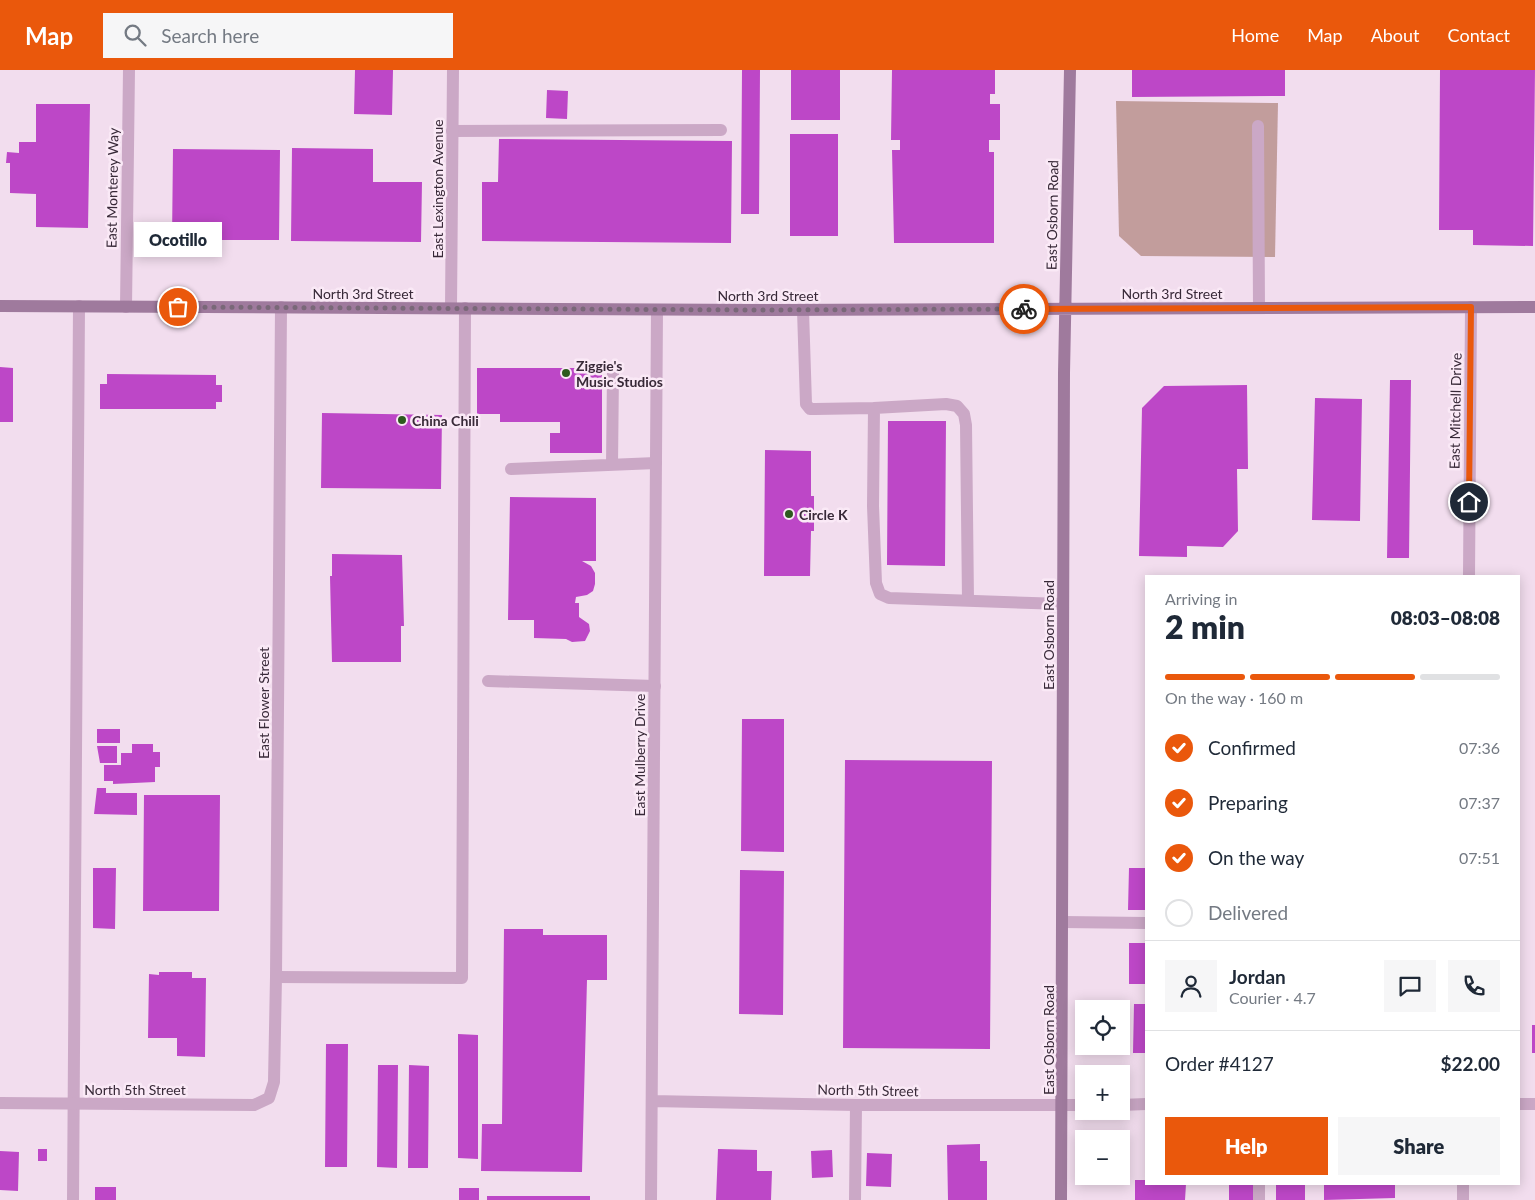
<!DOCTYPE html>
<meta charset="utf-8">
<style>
:root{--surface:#fff;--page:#f6f6f7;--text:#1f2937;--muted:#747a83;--line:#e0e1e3;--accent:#ea580c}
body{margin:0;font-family:Lato,sans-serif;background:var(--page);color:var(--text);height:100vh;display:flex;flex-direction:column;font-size:19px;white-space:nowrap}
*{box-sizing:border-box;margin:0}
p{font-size:16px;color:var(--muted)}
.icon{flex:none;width:28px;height:28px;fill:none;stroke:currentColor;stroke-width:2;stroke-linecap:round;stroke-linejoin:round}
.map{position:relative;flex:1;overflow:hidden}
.side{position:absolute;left:1145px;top:505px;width:375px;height:610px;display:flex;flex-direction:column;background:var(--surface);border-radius:0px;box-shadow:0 2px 12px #0003}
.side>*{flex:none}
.buttons{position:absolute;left:1075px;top:930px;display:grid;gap:10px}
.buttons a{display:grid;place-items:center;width:55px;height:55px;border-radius:0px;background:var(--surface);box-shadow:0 2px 12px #0003;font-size:25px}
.pin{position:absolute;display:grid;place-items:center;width:42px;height:42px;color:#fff;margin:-21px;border:2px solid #fff;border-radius:50%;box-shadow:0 1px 5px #0007}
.courier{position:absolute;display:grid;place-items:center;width:50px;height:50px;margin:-25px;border:4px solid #ea580c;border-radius:50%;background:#fff;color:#222;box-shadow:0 1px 6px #0007}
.bubble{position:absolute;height:35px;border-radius:0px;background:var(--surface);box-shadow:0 2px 12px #0003;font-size:16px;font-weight:800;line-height:35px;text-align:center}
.overview em{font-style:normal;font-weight:800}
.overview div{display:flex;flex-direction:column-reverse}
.overview{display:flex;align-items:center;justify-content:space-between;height:85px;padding:0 20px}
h1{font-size:32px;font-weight:800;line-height:38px}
.bar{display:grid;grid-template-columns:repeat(4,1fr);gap:8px 5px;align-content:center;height:60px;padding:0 20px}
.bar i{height:6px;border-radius:4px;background:var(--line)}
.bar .current{background:var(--accent)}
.bar p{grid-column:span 4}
.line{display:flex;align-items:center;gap:12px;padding:0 20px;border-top:1px solid var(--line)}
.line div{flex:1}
.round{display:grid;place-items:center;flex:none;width:52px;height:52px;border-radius:0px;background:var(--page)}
ol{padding:0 20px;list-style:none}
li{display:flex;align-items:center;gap:15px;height:55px}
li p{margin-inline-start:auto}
li .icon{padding:5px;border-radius:50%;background:var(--accent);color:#fff;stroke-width:4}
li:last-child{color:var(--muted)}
li i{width:28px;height:28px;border:2px solid var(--line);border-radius:50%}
.button{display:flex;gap:10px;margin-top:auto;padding:10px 20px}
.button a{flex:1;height:58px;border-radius:0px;background:var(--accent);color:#fff;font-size:20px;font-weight:800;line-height:58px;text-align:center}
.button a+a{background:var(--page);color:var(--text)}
header{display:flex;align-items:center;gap:30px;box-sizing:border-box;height:70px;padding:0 25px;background:var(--accent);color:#fff}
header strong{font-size:24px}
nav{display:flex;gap:28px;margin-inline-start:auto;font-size:18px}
.search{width:350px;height:45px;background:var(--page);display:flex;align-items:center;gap:12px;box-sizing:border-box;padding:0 18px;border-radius:0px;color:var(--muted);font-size:19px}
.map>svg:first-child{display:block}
.green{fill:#c29d9c}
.building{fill:#bd47c7}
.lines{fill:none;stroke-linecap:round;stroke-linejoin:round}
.lane{stroke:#cba8c6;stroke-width:12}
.street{stroke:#cba8c6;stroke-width:12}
.secondary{stroke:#9f7a9d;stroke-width:12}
.done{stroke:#796878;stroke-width:5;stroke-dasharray:0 9}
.route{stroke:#ea580c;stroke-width:6}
.poi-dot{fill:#2d5a1e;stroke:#fae9f6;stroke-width:2}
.labels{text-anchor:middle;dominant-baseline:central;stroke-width:5;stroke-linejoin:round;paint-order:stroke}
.street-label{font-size:14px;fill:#382938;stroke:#fae9f6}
.poi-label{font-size:14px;font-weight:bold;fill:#382938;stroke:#fae9f6;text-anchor:start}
</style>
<header>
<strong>Map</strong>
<div class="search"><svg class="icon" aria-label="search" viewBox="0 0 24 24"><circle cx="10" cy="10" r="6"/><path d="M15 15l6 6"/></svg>Search here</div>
<nav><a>Home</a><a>Map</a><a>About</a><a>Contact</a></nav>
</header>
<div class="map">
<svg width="1535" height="1130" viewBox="0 0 1535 1130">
<rect width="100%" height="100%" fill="#f2ddee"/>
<path class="green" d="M1116 31 1278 33 1275 187 1141 186 1119 166Z"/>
<path class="building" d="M355 0H393L392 45 354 44Z
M742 0H760L759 144H741Z
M791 0H840V50H791Z
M892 0H995V24H990V34H1000V70H989V82H994V173H894L892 80H900V70H891Z
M1132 0H1285V26L1132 27Z
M1440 0H1535L1533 176 1473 175V160H1439Z
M547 20 568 21 567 49 546 48Z
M36 34H90L88 158 36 157V124L10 123V93H6L7 82 19 83V72H36Z
M790 64H838V166H790Z
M499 69 732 71 731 173 482 171V112H498Z
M292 78 373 79V112H422L421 172 291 171Z
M173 79 280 80 279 170H172Z
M0 297 13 298V352H0Z
M477 298H602V383H550V363H560V352H500V344H477Z
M107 304 216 305V315H222V332H216V339H100V314H107Z
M1390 310H1411L1409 488H1387Z
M1247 315 1248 399H1237L1238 461 1223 477 1187 476V487L1139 486 1142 338 1164 316Z
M1315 328 1362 329 1360 451 1312 450Z
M322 343 442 345 441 419 321 418Z
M888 351H946L945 496 887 495Z
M765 380 811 381V426H814V461H811L810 506H764Z
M510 427 596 428V491H582L591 496 595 503V514L593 521 587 525 576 527 575 533H579V547L589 554 590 561 585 571 572 572 566 569 534 568V550H508Z
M332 484 402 485 404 556H401V592H332L330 506H332Z
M742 649H784V782L741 781Z
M97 659H120V673H97Z
M132 674H153V682H160V697H155V712L113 714V711H104V695H121V683H132Z
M97 676H117V693H100Z
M845 690 992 691 990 979 843 978Z
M97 718H106V723H137V745L94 744Z
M144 725H220L219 841H143Z
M93 798H116L115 859 93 858Z
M1129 798H1146V840H1128Z
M740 800 784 801 783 945 739 944Z
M504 859H543V865H607V910H587L582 1102 481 1101 482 1054H502Z
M1129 873H1146V914H1129Z
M159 902H192V908H206L205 987 177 986V968H148L149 904 159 905Z
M1134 934H1146V983H1133Z
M1532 955H1535V983H1532Z
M458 964 478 965V1089L458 1088Z
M326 974H348L347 1097H325Z
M378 995H398L397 1098 377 1097Z
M409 995 429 996 428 1098H408Z
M980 1074V1091H987V1130H948L947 1075Z
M38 1079H47V1091H38Z
M718 1079 757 1080V1101H772L771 1130H716Z
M832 1080 833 1107 812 1108 811 1081Z
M0 1081 19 1082 18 1121 0 1120Z
M867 1083 892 1084 891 1117 866 1116Z
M1135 1110H1146V1114H1186L1185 1130H1135Z
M1229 1114H1253V1130H1229Z
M1276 1114H1305V1130H1276Z
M1324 1114H1395V1128L1324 1130Z
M95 1117H116V1130H95Z
M459 1118H479V1130H459Z
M487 1126H590V1130H487Z"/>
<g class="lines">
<path class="lane" d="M1258 56 1259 238
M452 61 721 60
M803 240 806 334 810 339H815L874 338 873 436 876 513 880 524 889 528 1063 534
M874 338 946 334 957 336 964 344 966 355 968 530
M612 395 613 302
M511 399 656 393
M488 611 655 616
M1063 852 1146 853
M276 907 462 908 465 238
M1259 1114V1130
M73 1130 79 236
M855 1130 856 1035"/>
<path class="street" d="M126 237 129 0
M451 238 453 0
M1469 506 1471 237
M652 1031 856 1035H1084
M0 1033 254 1035 269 1028 274 1012 276 907 281 237
M1519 1034H1535
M1121 1035 1146 1034
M651 1130 657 240
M1463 1130V1114"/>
<path class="secondary" d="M0 236 774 240 1535 237
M1061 1130 1064 303 1070 0"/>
</g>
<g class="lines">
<path class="done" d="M178 237 755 240 1024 239"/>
<path class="route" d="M1024 239 1471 237 1469 432"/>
</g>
<g class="poi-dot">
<circle cx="566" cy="303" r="5"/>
<circle cx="402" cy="350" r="5"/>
<circle cx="789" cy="444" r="5"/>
</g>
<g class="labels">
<g class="street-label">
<text transform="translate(112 118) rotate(-89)">East Monterey Way</text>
<text transform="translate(437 119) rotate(-90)">East Lexington Avenue</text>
<text transform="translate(1052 145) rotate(-89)">East Osborn Road</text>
<text x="363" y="223">North 3rd Street</text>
<text x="1172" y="223">North 3rd Street</text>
<text x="768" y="225">North 3rd Street</text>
<text transform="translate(1455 341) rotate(-89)">East Mitchell Drive</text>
<text transform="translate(1048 565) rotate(-90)">East Osborn Road</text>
<text transform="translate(263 633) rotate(-90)">East Flower Street</text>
<text transform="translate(639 685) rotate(-90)">East Mulberry Drive</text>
<text transform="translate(1048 970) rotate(-90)">East Osborn Road</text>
<text x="135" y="1019">North 5th Street</text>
<text transform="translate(868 1020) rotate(1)">North 5th Street</text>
</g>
<g class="poi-label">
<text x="576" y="295">Ziggie's<tspan x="576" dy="16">Music Studios</tspan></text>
<text x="412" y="350">China Chili</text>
<text x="799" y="444">Circle K</text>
</g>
</g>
</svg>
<div class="buttons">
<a><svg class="icon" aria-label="locate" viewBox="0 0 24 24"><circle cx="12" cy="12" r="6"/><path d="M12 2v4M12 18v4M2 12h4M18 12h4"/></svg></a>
<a>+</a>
<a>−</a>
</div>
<div class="pin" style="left:178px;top:237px;background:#ea580c"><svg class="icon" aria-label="bag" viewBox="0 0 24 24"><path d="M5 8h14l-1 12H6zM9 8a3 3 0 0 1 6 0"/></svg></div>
<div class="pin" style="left:1469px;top:432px;background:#1f2937"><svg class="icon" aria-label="home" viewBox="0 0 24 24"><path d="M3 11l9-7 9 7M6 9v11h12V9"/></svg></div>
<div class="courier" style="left:1024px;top:239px"><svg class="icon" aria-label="bike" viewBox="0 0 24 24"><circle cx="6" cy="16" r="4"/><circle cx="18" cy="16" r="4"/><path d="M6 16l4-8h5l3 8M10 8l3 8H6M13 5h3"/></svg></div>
<div class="bubble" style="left:134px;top:152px;width:88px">Ocotillo</div>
<section class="side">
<div class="overview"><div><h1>2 min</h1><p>Arriving in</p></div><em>08:03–08:08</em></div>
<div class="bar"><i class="current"></i><i class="current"></i><i class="current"></i><i></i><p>On the way · 160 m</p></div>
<ol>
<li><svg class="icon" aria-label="check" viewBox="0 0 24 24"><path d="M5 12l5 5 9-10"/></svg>Confirmed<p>07:36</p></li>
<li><svg class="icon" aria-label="check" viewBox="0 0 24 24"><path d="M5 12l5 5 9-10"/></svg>Preparing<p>07:37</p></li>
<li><svg class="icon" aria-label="check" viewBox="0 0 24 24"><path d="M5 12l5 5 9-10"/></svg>On the way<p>07:51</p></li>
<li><i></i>Delivered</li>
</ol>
<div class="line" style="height:90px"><a class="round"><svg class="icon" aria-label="person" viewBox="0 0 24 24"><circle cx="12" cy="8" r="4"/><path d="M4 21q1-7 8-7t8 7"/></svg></a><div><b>Jordan</b><p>Courier · 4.7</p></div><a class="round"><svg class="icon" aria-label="chat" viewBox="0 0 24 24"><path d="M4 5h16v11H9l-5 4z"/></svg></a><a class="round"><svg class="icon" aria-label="phone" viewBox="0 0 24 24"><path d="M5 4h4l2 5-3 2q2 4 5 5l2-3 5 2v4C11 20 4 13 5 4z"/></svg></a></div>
<div class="line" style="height:65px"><div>Order #4127</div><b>$22.00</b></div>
<div class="button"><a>Help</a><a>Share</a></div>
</section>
</div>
